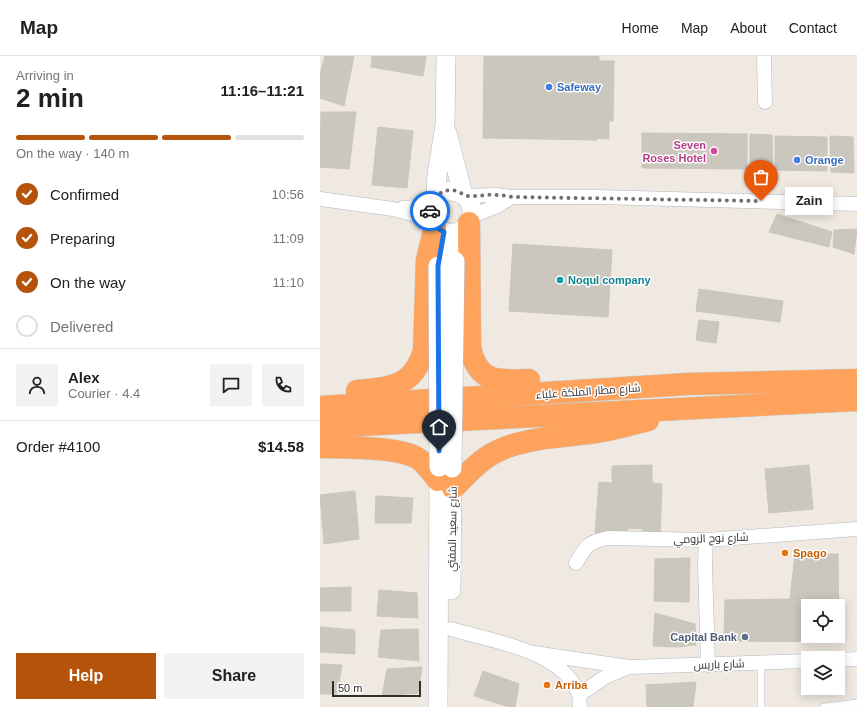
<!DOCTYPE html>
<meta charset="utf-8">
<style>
:root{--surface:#fff;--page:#f2f2f2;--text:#202124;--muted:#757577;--line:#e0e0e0;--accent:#b45309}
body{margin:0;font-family:Arial,Cairo,sans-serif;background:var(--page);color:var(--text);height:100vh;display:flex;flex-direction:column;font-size:15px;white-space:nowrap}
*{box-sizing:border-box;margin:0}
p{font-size:13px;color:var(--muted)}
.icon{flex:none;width:22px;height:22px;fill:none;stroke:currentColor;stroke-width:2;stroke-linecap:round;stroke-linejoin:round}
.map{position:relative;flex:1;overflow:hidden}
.side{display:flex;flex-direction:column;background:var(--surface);width:320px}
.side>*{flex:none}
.controls{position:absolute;left:481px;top:543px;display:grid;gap:8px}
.controls a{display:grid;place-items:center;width:44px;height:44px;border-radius:0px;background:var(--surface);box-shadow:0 2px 10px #0003;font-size:20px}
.scale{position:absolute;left:12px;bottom:10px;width:89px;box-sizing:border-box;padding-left:4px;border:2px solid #2e2e2e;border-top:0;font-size:11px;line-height:14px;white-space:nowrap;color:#2e2e2e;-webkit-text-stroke:3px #fff;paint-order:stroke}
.pin{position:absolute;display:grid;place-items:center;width:34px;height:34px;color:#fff;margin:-41px -17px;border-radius:50% 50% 50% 0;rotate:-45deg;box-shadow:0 0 4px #0007}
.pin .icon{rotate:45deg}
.courier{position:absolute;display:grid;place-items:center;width:40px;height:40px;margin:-20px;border:3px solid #1a73e8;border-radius:50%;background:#fff;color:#222;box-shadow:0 1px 5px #0007}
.bubble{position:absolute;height:28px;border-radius:0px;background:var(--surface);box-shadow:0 2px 10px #0003;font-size:13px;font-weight:800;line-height:28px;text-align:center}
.head em{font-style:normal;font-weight:800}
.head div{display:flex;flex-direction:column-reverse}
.head{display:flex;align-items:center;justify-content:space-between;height:68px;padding:0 16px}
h1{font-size:26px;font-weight:800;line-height:30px}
.bar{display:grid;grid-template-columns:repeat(4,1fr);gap:6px 4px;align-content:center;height:48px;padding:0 16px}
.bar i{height:5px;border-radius:3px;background:var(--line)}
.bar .on{background:var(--accent)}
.bar p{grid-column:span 4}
.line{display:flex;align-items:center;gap:10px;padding:0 16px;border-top:1px solid var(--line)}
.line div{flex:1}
.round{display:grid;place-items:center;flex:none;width:42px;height:42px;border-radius:0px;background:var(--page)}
ol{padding:0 16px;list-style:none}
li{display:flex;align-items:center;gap:12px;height:44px}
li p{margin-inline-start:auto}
li .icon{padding:4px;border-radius:50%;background:var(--accent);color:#fff;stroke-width:4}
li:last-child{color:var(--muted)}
li i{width:22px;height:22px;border:2px solid var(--line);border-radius:50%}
.cta{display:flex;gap:8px;margin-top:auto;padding:8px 16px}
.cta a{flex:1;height:46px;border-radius:0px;background:var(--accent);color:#fff;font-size:16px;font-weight:800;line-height:46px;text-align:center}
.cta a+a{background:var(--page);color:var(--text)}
header{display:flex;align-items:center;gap:24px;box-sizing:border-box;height:56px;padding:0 20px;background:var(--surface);border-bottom:1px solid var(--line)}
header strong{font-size:19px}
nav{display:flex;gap:22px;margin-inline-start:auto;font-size:14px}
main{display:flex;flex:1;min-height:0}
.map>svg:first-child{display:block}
.building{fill:#cbc7bf;stroke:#cbc5ba;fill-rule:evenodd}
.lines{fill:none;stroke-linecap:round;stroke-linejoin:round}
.lane-casing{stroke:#b4b7c1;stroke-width:8}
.street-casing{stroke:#b4b7c1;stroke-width:15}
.secondary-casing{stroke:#b4b7c1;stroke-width:20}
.highway-casing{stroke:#c9c9c9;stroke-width:23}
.lane{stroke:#fff;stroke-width:7}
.street{stroke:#fff;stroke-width:14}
.secondary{stroke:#fff;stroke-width:19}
.highway{stroke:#ffa35c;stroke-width:22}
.secondary-bridge-casing{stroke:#b4b7c1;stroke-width:20;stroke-linecap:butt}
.secondary-bridge{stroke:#fff;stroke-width:19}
.done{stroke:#726f6d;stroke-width:4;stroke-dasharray:0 7.2}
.route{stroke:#1a73e8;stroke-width:5}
.shop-dot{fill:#3f7fe0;stroke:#fff;stroke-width:1.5}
.hotel-dot{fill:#d1479c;stroke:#fff;stroke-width:1.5}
.culture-dot{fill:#0f9aa8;stroke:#fff;stroke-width:1.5}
.food-dot{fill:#e8710a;stroke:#fff;stroke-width:1.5}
.service-dot{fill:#5c6f8a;stroke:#fff;stroke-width:1.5}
.labels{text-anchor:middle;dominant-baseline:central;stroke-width:3;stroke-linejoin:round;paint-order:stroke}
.shop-label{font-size:11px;font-weight:bold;fill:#366cbe;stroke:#fff;text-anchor:start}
.hotel-label{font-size:11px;font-weight:bold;fill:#b23c85;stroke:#fff;text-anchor:end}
.culture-label{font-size:11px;font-weight:bold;fill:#0d838f;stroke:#fff;text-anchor:start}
.street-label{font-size:11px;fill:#2e2e2e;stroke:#fff}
.food-label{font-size:11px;font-weight:bold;fill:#c56008;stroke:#fff;text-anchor:start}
.service-label{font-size:11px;font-weight:bold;fill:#4e5e75;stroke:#fff;text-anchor:end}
</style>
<header>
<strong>Map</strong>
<nav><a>Home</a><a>Map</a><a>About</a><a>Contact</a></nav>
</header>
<main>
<section class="side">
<div class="head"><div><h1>2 min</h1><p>Arriving in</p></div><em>11:16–11:21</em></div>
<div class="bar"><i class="on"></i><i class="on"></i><i class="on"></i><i></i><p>On the way · 140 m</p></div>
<ol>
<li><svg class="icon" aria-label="check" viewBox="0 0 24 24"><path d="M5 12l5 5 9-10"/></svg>Confirmed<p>10:56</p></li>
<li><svg class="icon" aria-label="check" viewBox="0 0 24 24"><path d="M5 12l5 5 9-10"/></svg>Preparing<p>11:09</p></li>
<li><svg class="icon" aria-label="check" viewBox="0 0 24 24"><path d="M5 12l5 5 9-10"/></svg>On the way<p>11:10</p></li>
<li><i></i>Delivered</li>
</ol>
<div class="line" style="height:72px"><a class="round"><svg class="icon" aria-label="person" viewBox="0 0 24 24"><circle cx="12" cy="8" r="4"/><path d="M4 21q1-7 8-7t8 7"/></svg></a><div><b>Alex</b><p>Courier · 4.4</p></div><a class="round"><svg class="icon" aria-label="chat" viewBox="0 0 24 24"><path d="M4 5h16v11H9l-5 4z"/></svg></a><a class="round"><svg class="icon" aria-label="phone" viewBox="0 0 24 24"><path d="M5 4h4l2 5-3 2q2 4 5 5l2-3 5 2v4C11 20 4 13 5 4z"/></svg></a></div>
<div class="line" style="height:52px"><div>Order #4100</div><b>$14.58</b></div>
<div class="cta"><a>Help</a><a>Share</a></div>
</section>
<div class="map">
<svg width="537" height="651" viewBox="0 0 537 651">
<rect width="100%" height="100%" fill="#efe9e1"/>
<path class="building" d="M5 0H34L24 50 0 42V18Z
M52 0H106L103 20 51 11Z
M164 0H279V5H294L293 65H289V83L277 82V84L163 82Z
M1 56H36L29 113 0 111Z
M58 71 93 75 87 132 52 129Z
M322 77 427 78V113L322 112Z
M430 78 452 79 453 114 430 113Z
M455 80 507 81V115L455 114Z
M510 80 533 81 534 117 511 116Z
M457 158 512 176 509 191 449 176Z
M537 173 534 198 513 191 514 174Z
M193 188 292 194 288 261 189 255Z
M379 233 463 245 460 266 376 255Z
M379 264 399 266 396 287 376 284Z
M332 409V427L342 428 340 481 322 480 323 473 308 472 307 479 275 477 279 426 292 427V410Z
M489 409 493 453 449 457 445 413Z
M35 435 39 483 4 488 0 439Z
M56 440 93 442 91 467H55Z
M475 498H518L519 586 404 585 405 544 470 543ZM488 550H518V580H488Z
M370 502 369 546 334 545 335 503Z
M31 531V555H0V532Z
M59 534 97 537 98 562 57 560Z
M335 557 375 568 376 589 357 591 333 590Z
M0 571 35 574V598L0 596Z
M98 573 99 605 58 601 61 574Z
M0 608 22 609 17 638H0Z
M102 611 98 637 62 640 67 613Z
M163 615 199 628 195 651H189L154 640Z
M376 626 373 651H327L326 629Z"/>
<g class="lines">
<defs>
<path id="lane" d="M441 607V651
M504 651 537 647"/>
<path id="street" d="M444 0 445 46
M146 140 176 139 192 141H278L537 148
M0 143 73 153 111 163
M83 152 110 150
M152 160 177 150 192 141
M386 484 385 508 388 609
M256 507C266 490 268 486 288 482L386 484 537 473
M131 573C170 585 244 594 259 639 260 642 259 647 260 651
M214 597 309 611 488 605
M518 604 537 603
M259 639 285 621 309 611"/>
<path id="secondary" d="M127 77 143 138
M110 156a21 21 0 1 1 42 0a21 21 0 1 1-42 0Z
M116 140 117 119 125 69 126 0
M135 205 140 176
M118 210 124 176
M131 534 132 416
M118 651 119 411"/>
<path id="highway" d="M149 167 150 291C158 328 178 325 209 324
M37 335C70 332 94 331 104 294L107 204 115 171
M0 351 368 328 537 324
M0 371 537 344
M0 391C24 392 77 390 97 402 106 407 112 417 118 424
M133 432C146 420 157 406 172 398 201 381 245 381 277 376 295 373 312 368 328 364"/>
</defs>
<use href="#lane" class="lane-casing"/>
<use href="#street" class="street-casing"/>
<use href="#secondary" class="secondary-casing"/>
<use href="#highway" class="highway-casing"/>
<use href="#lane" class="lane"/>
<use href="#street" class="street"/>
<use href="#secondary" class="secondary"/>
<use href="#highway" class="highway"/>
<defs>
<path id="secondary-bridge" d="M118 210 119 411
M132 412 135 205"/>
</defs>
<use href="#secondary-bridge" class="secondary-bridge-casing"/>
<use href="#secondary-bridge" class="secondary-bridge"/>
</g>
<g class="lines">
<path class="done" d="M110 155C111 142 123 131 136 135 140 136 144 139 147 140 157 141 167 138 176 139 181 139 187 140 192 141L441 145"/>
<path class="route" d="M110 155C110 166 115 171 124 176L118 210 119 395"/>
</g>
<g class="shop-dot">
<circle cx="229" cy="31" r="4"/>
<circle cx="477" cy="104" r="4"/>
</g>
<circle class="hotel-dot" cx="394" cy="95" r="4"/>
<circle class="culture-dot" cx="240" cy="224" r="4"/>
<g class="food-dot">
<circle cx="465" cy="497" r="4"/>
<circle cx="227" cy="629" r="4"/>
</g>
<circle class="service-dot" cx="425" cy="581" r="4"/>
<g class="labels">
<g class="shop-label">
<text x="237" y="31">Safeway</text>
<text x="485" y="104">Orange</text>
</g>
<g class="hotel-label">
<text x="386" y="89">Seven<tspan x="386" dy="13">Roses Hotel</tspan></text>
</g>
<g class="culture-label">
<text x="248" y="224">Noqul company</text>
</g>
<g class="street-label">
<text transform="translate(268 335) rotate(-4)">شارع مطار الملكة علياء</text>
<text transform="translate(132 473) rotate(-89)">شارع سعيد المفتي</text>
<text transform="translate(391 482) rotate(-2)">شارع نوح الرومي</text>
<text transform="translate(399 608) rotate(-2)">شارع باريس</text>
</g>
<g class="food-label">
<text x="473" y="497">Spago</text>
<text x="235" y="629">Arriba</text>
</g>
<g class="service-label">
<text x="417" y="581">Capital Bank</text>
</g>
</g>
</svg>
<div class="controls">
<a><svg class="icon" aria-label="locate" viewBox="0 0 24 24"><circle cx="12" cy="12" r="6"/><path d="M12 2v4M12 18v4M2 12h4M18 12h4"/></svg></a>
<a><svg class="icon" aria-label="layers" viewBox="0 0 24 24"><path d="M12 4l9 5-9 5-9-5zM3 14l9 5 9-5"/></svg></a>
</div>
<div class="scale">50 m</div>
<div class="pin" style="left:441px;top:145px;background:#ea580c"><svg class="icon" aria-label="bag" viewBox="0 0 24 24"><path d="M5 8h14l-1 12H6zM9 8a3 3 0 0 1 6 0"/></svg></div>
<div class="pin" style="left:119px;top:395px;background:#1f2937"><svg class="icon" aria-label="home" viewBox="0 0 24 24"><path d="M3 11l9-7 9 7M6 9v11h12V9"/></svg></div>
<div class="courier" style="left:110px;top:155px"><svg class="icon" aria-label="car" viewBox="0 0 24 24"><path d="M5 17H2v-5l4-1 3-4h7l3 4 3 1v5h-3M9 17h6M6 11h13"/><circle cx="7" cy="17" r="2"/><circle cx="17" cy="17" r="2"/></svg></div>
<div class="bubble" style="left:465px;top:131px;width:48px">Zain</div>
</div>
</main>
